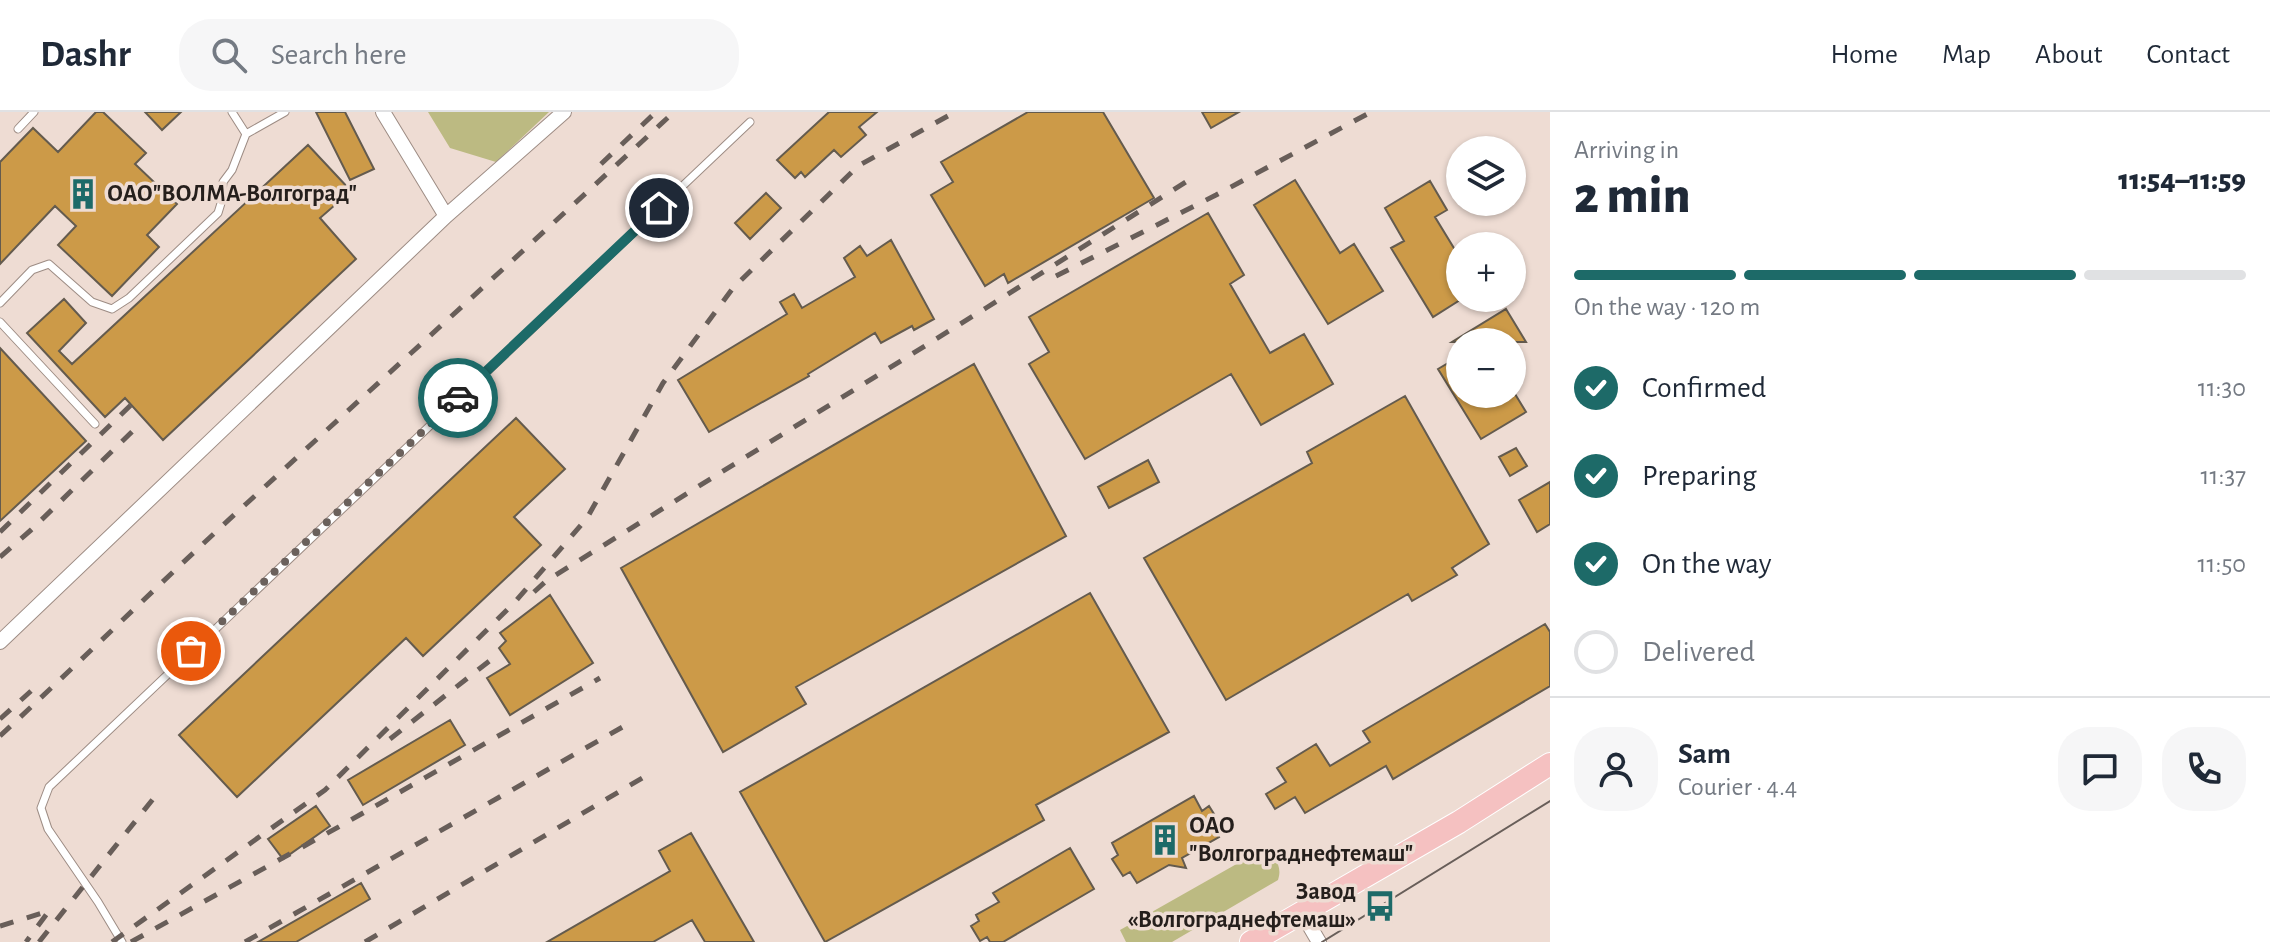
<!DOCTYPE html>
<meta charset="utf-8">
<style>
:root{--surface:#fff;--page:#f6f6f7;--text:#1f2937;--muted:#747a83;--line:#e0e1e3;--accent:#1d6a68}
body{margin:0;font-family:"Alegreya Sans",sans-serif;background:var(--page);color:var(--text);height:100vh;display:flex;flex-direction:column;font-size:30px;white-space:nowrap}
*{box-sizing:border-box;margin:0}
p{font-size:26px;color:var(--muted)}
.icon{flex:none;width:44px;height:44px;fill:none;stroke:currentColor;stroke-width:2;stroke-linecap:round;stroke-linejoin:round}
.map{position:relative;flex:1;overflow:hidden}
.panel{display:flex;flex-direction:column;background:var(--surface);width:720px}
.panel>*{flex:none}
.tools{position:absolute;left:1446px;top:24px;display:grid;gap:16px}
.tools a{display:grid;place-items:center;width:80px;height:80px;border-radius:50%;background:var(--surface);box-shadow:0 2px 6px #0004;font-size:40px}
.pin{position:absolute;display:grid;place-items:center;width:68px;height:68px;color:#fff;margin:-34px;border:4px solid #fff;border-radius:50%;box-shadow:0 2px 8px #0007}
.courier{position:absolute;display:grid;place-items:center;width:80px;height:80px;margin:-40px;border:6px solid #1d6a68;border-radius:50%;background:#fff;color:#222;box-shadow:0 2px 10px #0007}
.summary em{font-style:normal;font-weight:800}
.summary div{display:flex;flex-direction:column-reverse}
.summary{display:flex;align-items:center;justify-content:space-between;height:136px;padding:0 24px}
h1{font-size:52px;font-weight:800;line-height:60px}
.bar{display:grid;grid-template-columns:repeat(4,1fr);gap:12px 8px;align-content:center;height:96px;padding:0 24px}
.bar i{height:10px;border-radius:6px;background:var(--line)}
.bar .active{background:var(--accent)}
.bar p{grid-column:span 4}
.line{display:flex;align-items:center;gap:20px;padding:0 24px;border-top:2px solid var(--line)}
.line div{flex:1}
.round{display:grid;place-items:center;flex:none;width:84px;height:84px;border-radius:32px;background:var(--page)}
ol{padding:0 24px;list-style:none}
li{display:flex;align-items:center;gap:24px;height:88px}
li p{margin-inline-start:auto}
li .icon{padding:8px;border-radius:50%;background:var(--accent);color:#fff;stroke-width:4}
li:last-child{color:var(--muted)}
li i{width:44px;height:44px;border:4px solid var(--line);border-radius:50%}
header{display:flex;align-items:center;gap:48px;box-sizing:border-box;height:112px;padding:0 40px;background:var(--surface);border-bottom:2px solid var(--line)}
header strong{font-size:38px}
nav{display:flex;gap:44px;margin-inline-start:auto;font-size:28px}
.search{width:560px;height:72px;background:var(--page);display:flex;align-items:center;gap:20px;box-sizing:border-box;padding:0 28px;border-radius:32px;color:var(--muted);font-size:30px}
main{display:flex;flex:1;min-height:0}
.map>svg:first-child{display:block}
.green{fill:#bcba82}
.building{fill:#cc9a48;stroke:#645b4e;stroke-width:2}
.lines{fill:none;stroke-linecap:round;stroke-linejoin:round}
.lane-casing{stroke:#9d8c84;stroke-width:9}
.street-casing{stroke:#9d8c84;stroke-width:16}
.primary-casing{stroke:#fff;stroke-width:24}
.lane{stroke:#fff;stroke-width:7}
.street{stroke:#fff;stroke-width:14}
.primary{stroke:#f5c1c1;stroke-width:22}
.tram{stroke:#685e59;stroke-width:2}
.rail{stroke:#685e59;stroke-width:5;stroke-dasharray:14 14;stroke-linecap:butt}
.done{stroke:#6b615c;stroke-width:8;stroke-dasharray:0 14.4}
.route{stroke:#1d6a68;stroke-width:10}
.labels{text-anchor:middle;dominant-baseline:central;stroke-width:7;stroke-linejoin:round;paint-order:stroke}
.poi-label{font-size:24px;font-weight:bold;fill:#251f1c;stroke:#eedcd3;text-anchor:start}
</style>
<header>
<strong>Dashr</strong>
<div class="search"><svg class="icon" aria-label="search" viewBox="0 0 24 24"><circle cx="10" cy="10" r="6"/><path d="M15 15l6 6"/></svg>Search here</div>
<nav><a>Home</a><a>Map</a><a>About</a><a>Contact</a></nav>
</header>
<main>
<div class="map">
<svg width="1550" height="830" viewBox="0 0 1550 830">
<rect width="100%" height="100%" fill="#eedcd3"/>
<path class="green" d="M428 0H549L496 50 450 36Z
M1266 740 1274 744C1279 753 1281 759 1278 768L1172 830H1126L1120 818 1256 741Z"/>
<path class="building" d="M96 0H103L146 41 135 52 177 92 147 123 159 135 112 184 58 133 76 114 55 94 0 152V50L33 16 58 40Z
M145 0H181L162 18Z
M316 0H345L374 57 350 68Z
M829 0H877L859 15 866 23 841 45 834 38 805 65 801 60 795 66 777 48Z
M1028 0H1103L1154 86 1008 171 1004 162 985 174 931 83 953 70 941 50Z
M1202 0H1239L1211 16Z
M308 33 351 79 320 106 356 147 163 328 125 286 105 305 27 221 64 187 86 211 59 239 72 252Z
M1295 68 1340 141 1354 132 1383 179 1328 212 1254 93Z
M1430 69 1447 98 1435 105 1460 146V188L1433 205 1391 136 1404 129 1385 96Z
M766 81 781 96 750 127 735 111Z
M1208 101 1244 163 1230 172 1270 241 1304 222 1333 272 1261 313 1231 262 1085 347 1029 252 1049 240 1029 205Z
M891 128 934 207 914 218 912 214 881 231 875 221 808 262 809 264 709 320 678 268 787 202 780 190 794 182 802 196 855 165 844 146 860 134 867 144Z
M1506 197 1526 230H1452Z
M0 236 86 329 0 409Z
M1460 244V282H1515L1526 300 1481 327 1438 257Z
M974 252 1066 424 796 575 806 592 723 640 621 456Z
M1405 284 1489 432 1452 456 1457 463 1412 489 1408 482 1226 588 1144 446 1312 351 1307 340Z
M516 306 565 357 514 405 541 433 423 544 406 526 237 685 179 623Z
M1516 336 1527 354 1510 364 1499 345Z
M1148 348 1159 370 1109 396 1098 375Z
M1550 370V412L1537 420 1519 388Z
M1090 481 1169 620 1036 693 1044 708 825 830 740 680Z
M550 483 593 551 510 603 487 566 510 552 499 536 506 529 500 521Z
M1545 512 1550 520V574L1393 667 1386 654 1305 701 1295 685 1275 697 1266 682 1286 670 1277 656 1316 632 1330 654 1370 630 1363 619Z
M450 608 465 633 363 693 348 668Z
M1194 684 1202 699 1209 694 1219 710 1213 714 1219 725 1182 746 1186 756 1169 753 1137 771 1130 760 1123 764 1112 747 1118 743 1112 731Z
M316 694 330 714 283 747 268 727Z
M691 721 754 830H705L692 808 653 830H547L670 759 659 739Z
M1070 736 1094 777 1003 830H990L987 825 980 829 971 814 979 809 976 803 999 790 993 781Z
M361 771 370 787 296 830H258Z"/>
<g class="lines">
<defs>
<path id="lane" d="M232 0 246 22 285 0
M18 17 34 0
M0 191 32 158 49 152 92 190 112 197 129 186 218 101 222 88 223 70 232 58 246 22
M0 210 95 312
M122 830 98 790 48 717 41 696 49 675 750 10"/>
<path id="street" d="M383 0 446 104
M0 530 446 104 564 0
M1302 801 1319 830"/>
<path id="primary" d="M1251 830 1459 710 1550 652"/>
</defs>
<use href="#lane" class="lane-casing"/>
<use href="#street" class="street-casing"/>
<use href="#primary" class="primary-casing"/>
<use href="#lane" class="lane"/>
<use href="#street" class="street"/>
<use href="#primary" class="primary"/>
<path class="tram" d="M1322 830 1550 689"/>
<path class="rail" d="M601 52 656 0
M1056 164 1216 83 1371 0
M0 420 132 292
M0 445 31 418 141 311
M534 480 546 469 986 196 1197 63
M0 607 31 579
M0 624C83 547 163 468 246 392 389 261 532 131 674 0
M390 627 497 543
M0 814 49 799 26 830
M39 830 161 677
M112 830 325 678 515 490 587 406 663 271 733 176 858 54 955 0
M131 830 342 713 600 566
M245 830 626 613
M365 830 654 659"/>
</g>
<g class="lines">
<path class="done" d="M191 539 458 286"/>
<path class="route" d="M458 286 659 96"/>
</g>
<defs>
<symbol id="building-bare" viewBox="-9 -9 18 18"><path d="M-4-6H4V6H1V3H-1V6H-4ZM-2.5-4.3h1.7v1.8h-1.7ZM.8-4.3h1.7v1.8H.8ZM-2.5-1h1.7V.8h-1.7ZM.8-1h1.7V.8H.8Z" fill="#1d6a68" stroke="#eedcd3" stroke-width="2.5" paint-order="stroke"/></symbol>
<symbol id="bus-bare" viewBox="-9 -9 18 18"><path d="M-5-6H5V4H4V6H2V4H-2V6H-4V4H-5ZM-3.5-4V0h7V-4ZM-3.5 1.2v1.5H-2V1.2ZM2 1.2v1.5H3.5V1.2Z" fill="#1d6a68" stroke="#eedcd3" stroke-width="2.5" paint-order="stroke"/></symbol>
</defs>
<g fill-rule="evenodd">
<use href="#building-bare" x="61" y="60" width="44" height="44"/>
<use href="#building-bare" x="1143" y="706" width="44" height="44"/>
<use href="#bus-bare" x="1358" y="772" width="44" height="44"/>
</g>
<g class="labels">
<g class="poi-label">
<text x="107" y="82">ОАО"ВОЛМА-Волгоград"</text>
<text x="1189" y="714">ОАО<tspan x="1189" dy="28">"Волгограднефтемаш"</tspan></text>
<text x="1356" y="780" text-anchor="end">Завод<tspan x="1356" dy="28">«Волгограднефтемаш»</tspan></text>
</g>
</g>
</svg>
<div class="tools">
<a><svg class="icon" aria-label="layers" viewBox="0 0 24 24"><path d="M12 4l9 5-9 5-9-5zM3 14l9 5 9-5"/></svg></a>
<a>+</a>
<a>−</a>
</div>
<div class="pin" style="left:191px;top:539px;background:#ea580c"><svg class="icon" aria-label="bag" viewBox="0 0 24 24"><path d="M5 8h14l-1 12H6zM9 8a3 3 0 0 1 6 0"/></svg></div>
<div class="pin" style="left:659px;top:96px;background:#1f2937"><svg class="icon" aria-label="home" viewBox="0 0 24 24"><path d="M3 11l9-7 9 7M6 9v11h12V9"/></svg></div>
<div class="courier" style="left:458px;top:286px"><svg class="icon" aria-label="car" viewBox="0 0 24 24"><path d="M5 17H2v-5l4-1 3-4h7l3 4 3 1v5h-3M9 17h6M6 11h13"/><circle cx="7" cy="17" r="2"/><circle cx="17" cy="17" r="2"/></svg></div>
</div>
<section class="panel">
<div class="summary"><div><h1>2 min</h1><p>Arriving in</p></div><em>11:54–11:59</em></div>
<div class="bar"><i class="active"></i><i class="active"></i><i class="active"></i><i></i><p>On the way · 120 m</p></div>
<ol>
<li><svg class="icon" aria-label="check" viewBox="0 0 24 24"><path d="M5 12l5 5 9-10"/></svg>Confirmed<p>11:30</p></li>
<li><svg class="icon" aria-label="check" viewBox="0 0 24 24"><path d="M5 12l5 5 9-10"/></svg>Preparing<p>11:37</p></li>
<li><svg class="icon" aria-label="check" viewBox="0 0 24 24"><path d="M5 12l5 5 9-10"/></svg>On the way<p>11:50</p></li>
<li><i></i>Delivered</li>
</ol>
<div class="line" style="height:144px"><a class="round"><svg class="icon" aria-label="person" viewBox="0 0 24 24"><circle cx="12" cy="8" r="4"/><path d="M4 21q1-7 8-7t8 7"/></svg></a><div><b>Sam</b><p>Courier · 4.4</p></div><a class="round"><svg class="icon" aria-label="chat" viewBox="0 0 24 24"><path d="M4 5h16v11H9l-5 4z"/></svg></a><a class="round"><svg class="icon" aria-label="phone" viewBox="0 0 24 24"><path d="M5 4h4l2 5-3 2q2 4 5 5l2-3 5 2v4C11 20 4 13 5 4z"/></svg></a></div>
</section>
</main>
